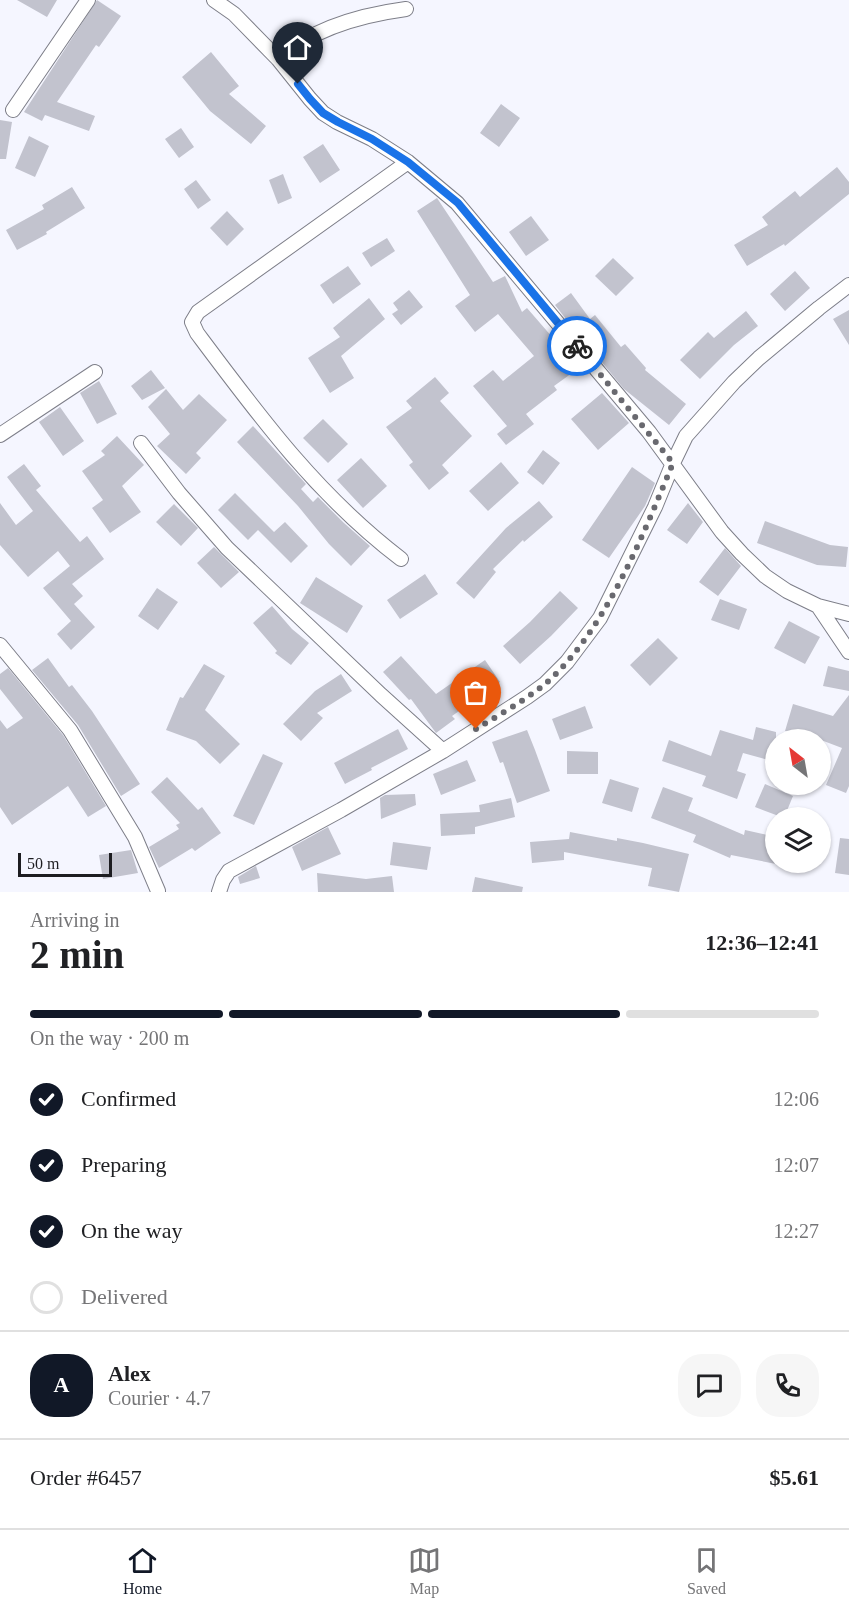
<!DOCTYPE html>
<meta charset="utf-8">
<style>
:root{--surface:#fff;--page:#f6f6f6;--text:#202124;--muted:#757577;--line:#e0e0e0;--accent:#111827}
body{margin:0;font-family:Georgia,serif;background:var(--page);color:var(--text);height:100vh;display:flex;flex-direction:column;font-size:22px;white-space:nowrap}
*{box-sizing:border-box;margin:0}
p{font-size:20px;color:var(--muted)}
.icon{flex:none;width:33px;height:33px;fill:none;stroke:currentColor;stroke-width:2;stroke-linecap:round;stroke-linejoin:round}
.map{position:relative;height:892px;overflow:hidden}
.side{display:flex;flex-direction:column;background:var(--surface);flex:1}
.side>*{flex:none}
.needle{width:39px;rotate:329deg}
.buttons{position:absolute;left:765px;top:729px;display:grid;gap:12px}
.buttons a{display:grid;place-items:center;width:66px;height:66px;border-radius:50%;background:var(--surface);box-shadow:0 2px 4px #0004;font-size:30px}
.scale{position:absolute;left:18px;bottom:15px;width:94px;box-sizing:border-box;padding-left:6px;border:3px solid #1d1d21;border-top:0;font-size:16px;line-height:21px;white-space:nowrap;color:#1d1d21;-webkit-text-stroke:4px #f5f6ff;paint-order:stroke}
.pin{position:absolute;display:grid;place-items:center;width:51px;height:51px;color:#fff;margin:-62px -26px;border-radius:50% 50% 50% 0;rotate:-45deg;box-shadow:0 0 6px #0007}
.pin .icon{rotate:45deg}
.courier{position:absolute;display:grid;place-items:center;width:60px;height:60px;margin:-30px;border:4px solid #1a73e8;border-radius:50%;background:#fff;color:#222;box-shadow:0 2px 8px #0007}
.headline em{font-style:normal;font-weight:700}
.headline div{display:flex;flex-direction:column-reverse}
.headline{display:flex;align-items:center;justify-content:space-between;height:102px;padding:0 30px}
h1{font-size:39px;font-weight:700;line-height:45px}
.bar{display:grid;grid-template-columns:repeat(4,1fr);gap:9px 6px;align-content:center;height:72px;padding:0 30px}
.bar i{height:8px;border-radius:4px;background:var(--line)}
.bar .selected{background:var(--accent)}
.bar p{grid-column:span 4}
.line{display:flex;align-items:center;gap:15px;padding:0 30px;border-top:2px solid var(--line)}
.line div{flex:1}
.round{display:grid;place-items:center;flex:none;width:63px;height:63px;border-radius:24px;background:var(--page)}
ol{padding:0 30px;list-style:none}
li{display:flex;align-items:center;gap:18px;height:66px}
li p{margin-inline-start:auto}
li .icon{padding:6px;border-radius:50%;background:var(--accent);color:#fff;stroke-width:4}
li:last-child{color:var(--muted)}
li i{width:33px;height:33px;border:3px solid var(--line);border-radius:50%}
.dock{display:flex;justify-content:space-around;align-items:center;height:84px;border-top:2px solid var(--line);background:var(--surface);font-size:16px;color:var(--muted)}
.dock a{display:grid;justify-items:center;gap:3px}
.dock .selected{color:var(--accent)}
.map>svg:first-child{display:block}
.building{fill:#c2c3ce}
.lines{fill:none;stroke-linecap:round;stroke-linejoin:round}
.street-casing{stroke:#7d7e88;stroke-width:16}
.street{stroke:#fff;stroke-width:14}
.done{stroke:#69696f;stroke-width:6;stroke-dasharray:0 10.8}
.route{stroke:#1a73e8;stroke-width:8}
</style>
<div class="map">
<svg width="849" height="892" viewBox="0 0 849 892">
<rect width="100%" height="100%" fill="#f5f6ff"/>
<path class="building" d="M17 0H57L47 17Z
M97 0 121 16 99 47 96 45 57 102 95 116 89 131 45 115 42 121 24 112Z
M211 52 239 86 229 94 266 126 251 144 210 111 182 77Z
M501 104 520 118 499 147 480 133Z
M0 120 12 122 6 159H0Z
M181 128 194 147 179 158 165 139Z
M29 136 49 146 35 177 15 168Z
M323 144 340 170 320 183 303 157Z
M837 167 849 182V194L785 246 784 244 747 266 734 245 768 225 762 217 795 191 800 197Z
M283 174 292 198 278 204 269 180Z
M196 180 211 200 198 209 184 189Z
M72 187 85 208 46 232 47 234 17 250 6 230 44 209 42 205Z
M437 198 493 282 505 276 522 312 527 308 579 368 554 386 557 390 526 414 534 424 506 445 497 434 507 426 473 386 493 370 503 381 534 356 498 314 475 332 455 306 470 295 417 211Z
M227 211 244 229 227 246 210 228Z
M531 216 549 240 526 256 509 232Z
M387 238 395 251 371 267 362 253Z
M613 258 634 278 616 296 595 276Z
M348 266 361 284 333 304 320 285Z
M795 271 810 288 785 311 770 294Z
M409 290 423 307 401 325 392 314 398 310 393 303Z
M571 293 590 319 595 315 621 347 625 344 646 368 645 370 686 404 669 425 624 389 562 314 555 305Z
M369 298 385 319 341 356 354 378 330 393 308 358 340 337 333 328Z
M849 310V345L833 319Z
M746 311 758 326 734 345 700 379 680 360 708 332 714 338Z
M151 370 165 388 142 400 131 386Z
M435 377 449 393 440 401 472 436 442 465 449 473 429 490 409 465 413 462 386 427 412 408 406 401Z
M99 381 117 414 97 424 80 393Z
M166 389 183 410 199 394 227 420 196 453 201 458 186 474 157 446 170 434 148 407Z
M602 393 629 423 598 450 571 419Z
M60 407 84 441 63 456 39 422Z
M323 419 348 444 328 463 303 438Z
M253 426 306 484 301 489 313 502 318 497 344 523 370 546 351 566 329 544 298 506 237 442Z
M117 436 144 465 122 486 141 512 110 533 92 508 103 500 82 471 105 455 101 451Z
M543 450 560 463 543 485 527 472Z
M361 458 387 486 363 508 337 480Z
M501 462 519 483 488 511 469 491Z
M24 464 41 486 36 490 80 542 87 536 104 559 72 584 83 596 74 604 95 627 71 650 57 634 71 621 43 588 70 566 58 551 28 577 0 545V503L16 525 33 511 7 477Z
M632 467 655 483 645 506 609 558 582 540Z
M235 493 274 532 285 522 308 546 291 563 258 530 248 540 218 510Z
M539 501 553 517 524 542 523 540 493 569 496 572 474 599 456 583 506 528Z
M688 503 703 522 687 544 667 530Z
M174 504 198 528 181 546 156 522Z
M765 521 830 545 848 547 846 567 817 565 757 543Z
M214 547 239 572 221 588 197 563Z
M725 548 741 566 718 596 699 582Z
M425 574 438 594 400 619 387 600Z
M316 577 363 606 347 633 300 603Z
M157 588 178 602 158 630 138 616Z
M560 591 578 608 551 636 520 664 503 646 530 622Z
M720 599 747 609 739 630 711 620Z
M272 606 292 629 309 643 291 665 275 653 277 651 253 623Z
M789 621 820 637 805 664 774 648Z
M658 638 678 658 650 686 630 665Z
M401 656 436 694 485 660 500 682 452 716 455 719 436 733 411 699 409 700 383 672Z
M48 658 69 687 72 685 92 711 140 784 121 796 78 725 32 670Z
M204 664 225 676 205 710 240 744 220 764 196 741 166 730 180 697 183 698Z
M828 666 849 671V691L823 686Z
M8 668 63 735 106 806 88 817 68 786 12 825 0 807V720L7 729 23 718 0 689V674Z
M341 674 352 691 317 713 323 718 301 741 283 724 315 691Z
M849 695V786L846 793 826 785 842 748 821 740 785 731 793 704 833 716Z
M585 706 593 728 560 740 552 719Z
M756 727 776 732V762L743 753 737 771 746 774 737 799 702 786 706 776 662 761 669 740 711 756 720 730 753 740Z
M398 729 408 749 371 768 372 770 345 784 334 763Z
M527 730 535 750H533H535L550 791 517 803 503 762 500 763 492 742Z
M567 751 598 752V774H567Z
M263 754 283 763 254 825 233 816Z
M467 760 476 781 441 795 433 774Z
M167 777 198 810 202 807 221 833 195 851 192 848 159 868 149 847 179 829 176 825 180 823 151 792Z
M610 779 639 788 632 812 602 803Z
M765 784 793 796 784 818 755 807Z
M663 787 693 798 688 811 744 835 745 830 776 837V864L731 855 730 858 693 842 696 835 651 818Z
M415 794 416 805 381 819 380 798 385 795Z
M511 798 515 817 475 827V834L441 836 440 814 480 812 479 805Z
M328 827 341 854 302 871 292 847Z
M570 832 617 841V838L643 843 689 854 679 892 648 886 652 868 564 852V860L532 863 530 842 569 839Z
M840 838 849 839V875L835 873Z
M393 842 431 847 427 870 390 865Z
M131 850 138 873 103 879 99 855Z
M256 866 260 878 240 884 238 877Z
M317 873 366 879 392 876 394 892H318Z
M475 877 523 887 522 892H472Z"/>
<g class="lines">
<defs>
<path id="street" d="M214 0 234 14 278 59
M406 9C361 15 312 29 278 59L310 99 323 113 337 122 372 139 408 162 457 203 649 432 722 532 742 554 765 576 787 591 818 606 849 614
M13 110 88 0
M0 435 95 372
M141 443 179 493 227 548 381 695 443 751
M401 559C317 495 259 416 197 333L192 322 198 312 408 162
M818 606 849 652
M0 645 70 730 135 837 158 891
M219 892 223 880 229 871 341 810 443 751 527 697 545 684 567 662 600 618 655 507 673 463 686 436 734 382 759 358 819 308 849 285"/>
</defs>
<use href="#street" class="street-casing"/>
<use href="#street" class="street"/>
</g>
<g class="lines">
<path class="done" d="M476 729C499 715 524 701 545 684 605 632 643 535 673 463L577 346"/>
<path class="route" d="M298 84 310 99 323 113 338 122 372 139 408 162 458 203 577 346"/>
</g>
</svg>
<div class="buttons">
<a><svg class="needle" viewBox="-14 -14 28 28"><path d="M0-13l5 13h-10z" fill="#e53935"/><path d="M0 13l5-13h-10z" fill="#757577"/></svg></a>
<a><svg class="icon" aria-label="layers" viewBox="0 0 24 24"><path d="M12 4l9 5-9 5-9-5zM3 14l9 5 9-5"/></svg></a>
</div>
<div class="scale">50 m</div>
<div class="pin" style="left:476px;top:729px;background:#ea580c"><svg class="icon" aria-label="bag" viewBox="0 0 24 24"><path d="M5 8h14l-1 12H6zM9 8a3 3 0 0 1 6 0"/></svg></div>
<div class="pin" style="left:298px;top:84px;background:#1f2937"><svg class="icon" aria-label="home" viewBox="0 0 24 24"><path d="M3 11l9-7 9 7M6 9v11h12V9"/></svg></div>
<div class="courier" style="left:577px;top:346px"><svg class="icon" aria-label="bike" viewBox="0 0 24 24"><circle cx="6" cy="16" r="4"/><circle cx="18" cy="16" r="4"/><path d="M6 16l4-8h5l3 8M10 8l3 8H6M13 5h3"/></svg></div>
</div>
<section class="side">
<div class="headline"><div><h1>2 min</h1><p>Arriving in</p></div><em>12:36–12:41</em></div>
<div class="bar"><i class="selected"></i><i class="selected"></i><i class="selected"></i><i></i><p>On the way · 200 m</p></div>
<ol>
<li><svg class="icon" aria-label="check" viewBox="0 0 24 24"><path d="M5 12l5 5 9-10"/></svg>Confirmed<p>12:06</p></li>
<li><svg class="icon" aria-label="check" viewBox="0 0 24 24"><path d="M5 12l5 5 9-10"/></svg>Preparing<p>12:07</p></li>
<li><svg class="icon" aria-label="check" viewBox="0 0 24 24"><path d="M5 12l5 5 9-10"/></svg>On the way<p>12:27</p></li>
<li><i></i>Delivered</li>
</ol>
<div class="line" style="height:108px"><b class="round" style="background:var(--accent);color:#fff">A</b><div><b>Alex</b><p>Courier · 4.7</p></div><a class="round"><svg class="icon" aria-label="chat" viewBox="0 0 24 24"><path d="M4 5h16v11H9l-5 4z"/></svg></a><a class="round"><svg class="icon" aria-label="phone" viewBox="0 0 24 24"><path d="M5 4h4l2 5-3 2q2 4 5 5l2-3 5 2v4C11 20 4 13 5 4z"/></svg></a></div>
<div class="line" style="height:78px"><div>Order #6457</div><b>$5.61</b></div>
</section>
<nav class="dock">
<a class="selected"><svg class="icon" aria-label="home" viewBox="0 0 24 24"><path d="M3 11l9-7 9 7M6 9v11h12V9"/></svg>Home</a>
<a><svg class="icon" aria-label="map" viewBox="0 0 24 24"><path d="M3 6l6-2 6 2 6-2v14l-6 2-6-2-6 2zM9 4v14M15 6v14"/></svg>Map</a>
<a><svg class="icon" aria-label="saved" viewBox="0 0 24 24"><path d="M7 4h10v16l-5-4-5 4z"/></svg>Saved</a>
</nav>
